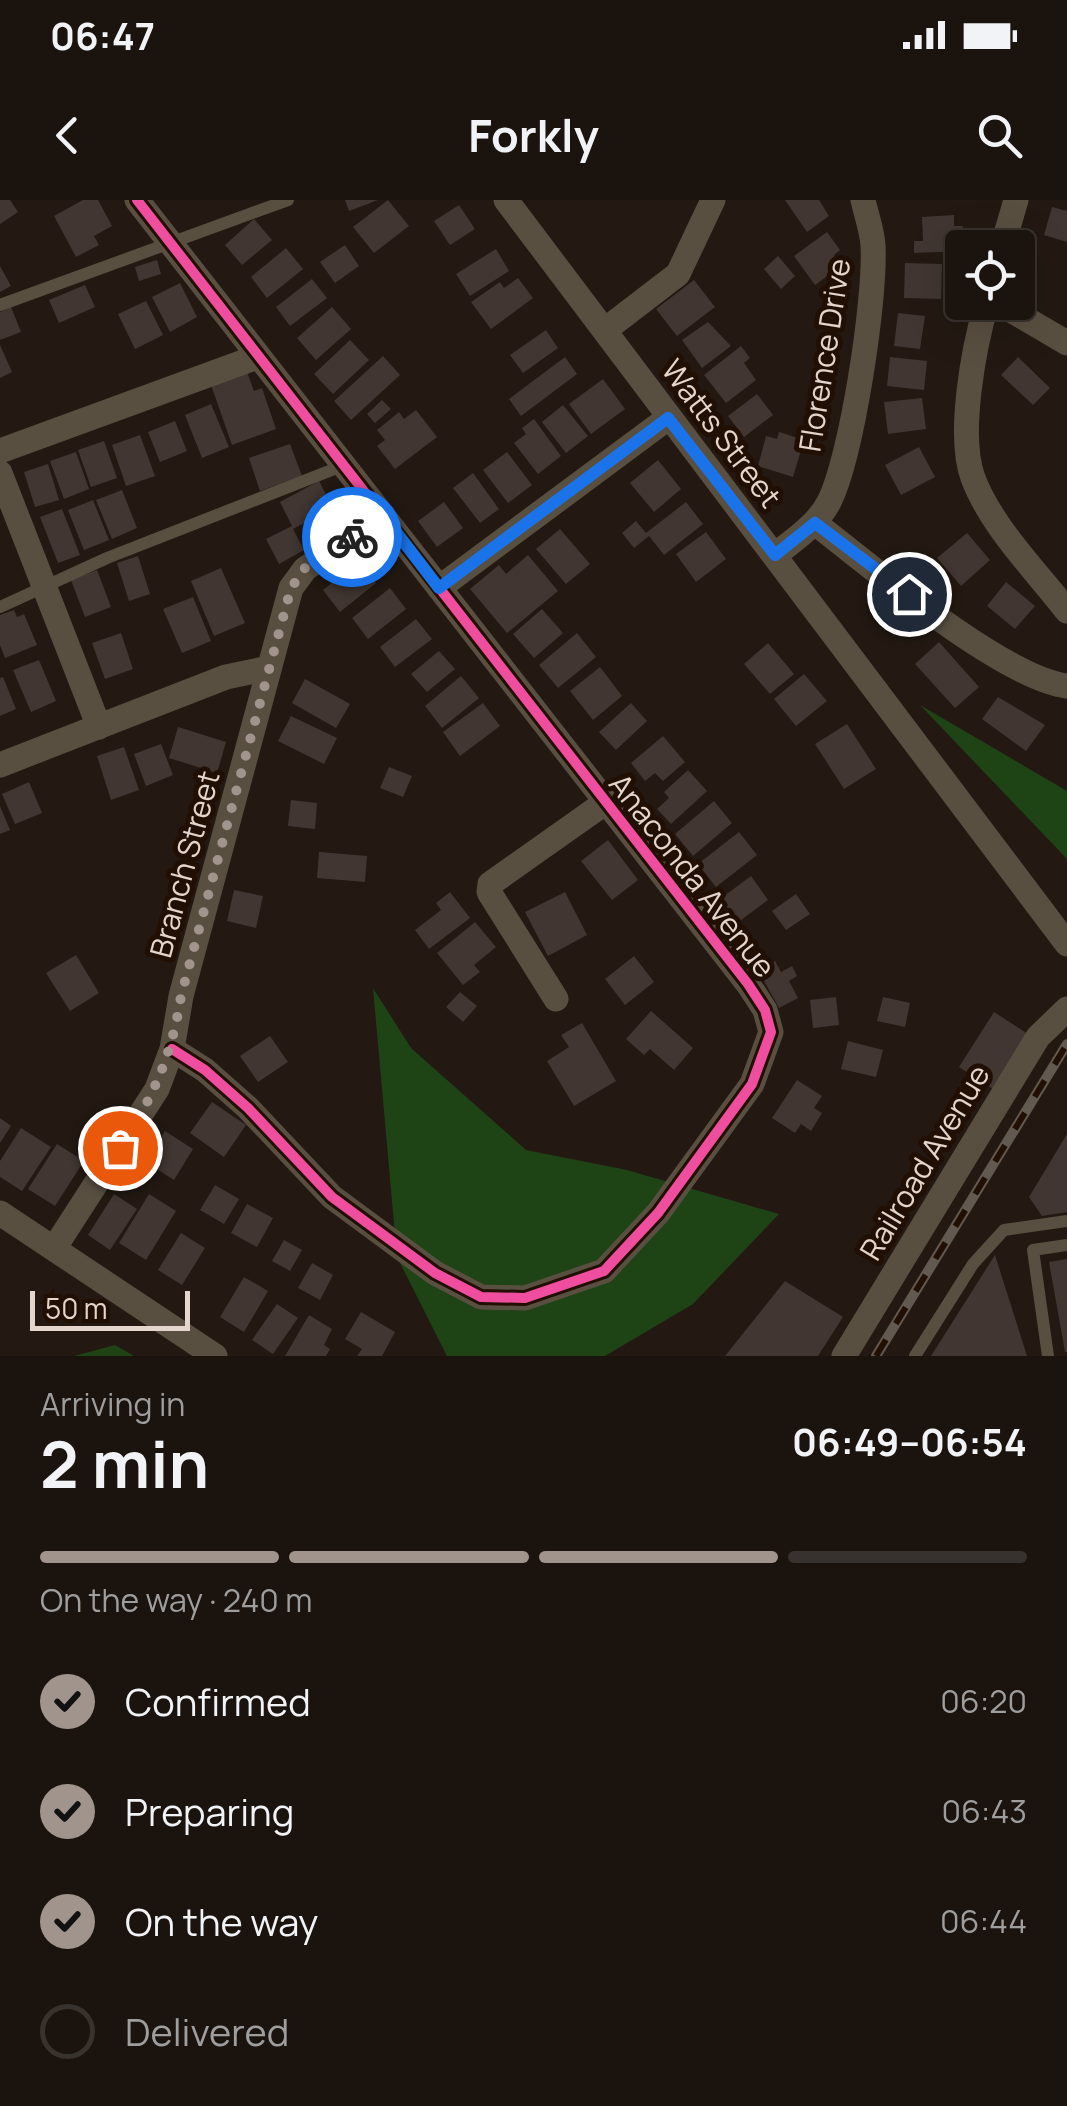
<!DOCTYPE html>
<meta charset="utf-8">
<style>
:root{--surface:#1a130e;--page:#231c17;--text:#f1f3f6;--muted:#9f9e9e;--line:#38322e;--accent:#a0948c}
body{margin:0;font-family:Manrope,sans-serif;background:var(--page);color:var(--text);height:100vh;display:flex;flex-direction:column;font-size:38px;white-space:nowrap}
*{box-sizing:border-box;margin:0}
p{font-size:32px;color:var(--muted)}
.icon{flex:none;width:55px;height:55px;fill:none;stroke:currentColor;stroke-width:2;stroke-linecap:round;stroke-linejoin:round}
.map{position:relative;height:1156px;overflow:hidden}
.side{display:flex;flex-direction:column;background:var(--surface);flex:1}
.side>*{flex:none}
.controls{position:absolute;left:945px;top:30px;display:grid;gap:20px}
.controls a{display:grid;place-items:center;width:90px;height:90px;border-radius:10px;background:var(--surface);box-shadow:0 10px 40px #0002,0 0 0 2px var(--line);font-size:50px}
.scale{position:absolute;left:30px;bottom:25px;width:160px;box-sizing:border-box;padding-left:10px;border:5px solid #e4d6cd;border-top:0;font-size:28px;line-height:35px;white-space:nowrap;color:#e4d6cd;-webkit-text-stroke:8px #210f03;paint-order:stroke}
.pin{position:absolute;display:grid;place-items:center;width:85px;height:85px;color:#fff;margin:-42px;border:5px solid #fff;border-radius:50%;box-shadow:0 2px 10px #0007}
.courier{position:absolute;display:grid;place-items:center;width:100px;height:100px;margin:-50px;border:8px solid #1a73e8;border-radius:50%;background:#fff;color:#222;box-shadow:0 2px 12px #0007}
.head em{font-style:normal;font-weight:700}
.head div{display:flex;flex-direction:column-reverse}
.head{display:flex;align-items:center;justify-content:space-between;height:170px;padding:0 40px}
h1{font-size:65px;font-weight:700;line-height:75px}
.bar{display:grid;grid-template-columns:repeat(4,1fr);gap:15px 10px;align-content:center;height:120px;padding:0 40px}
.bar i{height:12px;border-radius:8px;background:var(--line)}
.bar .current{background:var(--accent)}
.bar p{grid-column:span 4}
ol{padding:0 40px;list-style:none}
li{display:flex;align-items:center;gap:30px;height:110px}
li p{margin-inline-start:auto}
li .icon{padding:10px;border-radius:50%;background:var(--accent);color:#111;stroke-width:4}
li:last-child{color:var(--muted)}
li i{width:55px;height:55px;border:5px solid var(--line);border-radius:50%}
.status{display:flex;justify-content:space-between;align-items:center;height:70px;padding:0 50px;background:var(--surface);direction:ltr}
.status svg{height:28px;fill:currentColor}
header{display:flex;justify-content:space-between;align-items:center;height:130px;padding:0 40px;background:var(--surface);font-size:45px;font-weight:700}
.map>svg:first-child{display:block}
.green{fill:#1e4315}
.building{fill:#413631}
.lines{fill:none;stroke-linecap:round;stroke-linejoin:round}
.lane{stroke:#594f41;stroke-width:12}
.street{stroke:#594f41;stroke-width:25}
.rail-casing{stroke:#625a50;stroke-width:10}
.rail{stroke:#210f03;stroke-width:6;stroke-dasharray:19;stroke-linecap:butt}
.cycleway-casing{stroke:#210f03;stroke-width:16}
.cycleway{stroke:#ef4d9e;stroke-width:10}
.done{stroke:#a0948c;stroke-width:10;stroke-dasharray:0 18}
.route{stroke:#1a73e8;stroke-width:12}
.labels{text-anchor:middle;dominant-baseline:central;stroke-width:10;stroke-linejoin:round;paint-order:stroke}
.street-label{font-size:30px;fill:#e4d6cd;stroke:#210f03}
</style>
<div class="status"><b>06:47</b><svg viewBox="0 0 49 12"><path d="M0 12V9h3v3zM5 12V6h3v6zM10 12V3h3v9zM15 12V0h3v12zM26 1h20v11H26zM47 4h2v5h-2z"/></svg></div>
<header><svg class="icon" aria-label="back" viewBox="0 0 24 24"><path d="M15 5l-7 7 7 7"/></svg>Forkly<svg class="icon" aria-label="search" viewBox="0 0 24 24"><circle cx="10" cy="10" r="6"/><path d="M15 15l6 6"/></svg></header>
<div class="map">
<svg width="1067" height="1156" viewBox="0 0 1067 1156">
<rect width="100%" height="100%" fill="#231912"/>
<path class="green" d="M920 505 1067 591V659Z
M373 788 411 848 526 950 627 970 779 1014 693 1104 605 1156H447L397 1057Z
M115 1145 134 1156H74Z"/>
<path class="building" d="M0 0H10L18 12 0 24Z
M83 0H98L112 26 94 36 99 45 76 57 54 16Z
M345 0H378L349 11Z
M388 0 409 26 374 53 353 27Z
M785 0H819L829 16 807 32Z
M459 5 475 29 450 45 434 21Z
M1052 7 1067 11V42L1044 35Z
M954 15V26H963L962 51 914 53V41H923L922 17Z
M254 19 272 40 242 65 225 45Z
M827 32 840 50 834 55 842 65 815 85 794 56Z
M345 45 359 66 335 83 320 62Z
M286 48 303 69 267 98 251 77Z
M496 49 509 71 470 96 456 74Z
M778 56 795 76 781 89 764 69Z
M157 60 161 74 139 81 135 67Z
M905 63 942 64 941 99 904 98Z
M0 66 11 86 0 92Z
M518 78 533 98 491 129 471 102 500 82 504 88Z
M312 79 327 98 290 126 276 107Z
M694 80 715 107 677 136 656 109Z
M180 83 197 117 170 132 152 97Z
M85 85 95 107 59 123 49 100Z
M146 101 163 135 135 149 118 114Z
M11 107 21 132 0 140V112Z
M332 107 351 129 316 160 297 138Z
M898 113 925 116 920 149 894 146Z
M708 122 731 146 702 168 682 140Z
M546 130 558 148 523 173 510 155Z
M350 140 369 160 333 194 314 174Z
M0 145 12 172 0 178Z
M741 146 750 158 744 163 756 180 726 203 704 175Z
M383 156 400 175 351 220 334 201Z
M565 157 577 174 521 216 509 199Z
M890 157 927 161 924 190 887 186Z
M1018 157 1050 188 1033 205 1001 175Z
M247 172 254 191 262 188 276 229 232 245 211 185Z
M603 179 625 209 591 234 569 204Z
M757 194 773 215 744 237 728 216Z
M922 198 926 229 888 234 884 202Z
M382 200 391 209 375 223 367 214Z
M211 204 229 247 202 258 185 215Z
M563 205 588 236 566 253 542 222Z
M416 210 437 237 395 269 377 246 385 240 377 230 399 212 404 219Z
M534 219 561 256 538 274 514 243 526 234 522 228Z
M175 221 187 251 160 262 148 232Z
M779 232 804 240 793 277 758 266 766 236 777 239Z
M140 235 155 276 126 286 112 245Z
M104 241 117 278 91 287 78 250Z
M290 244 302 276 260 291 249 258Z
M919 247 935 277 901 295 885 265Z
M76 252 89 289 64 299 50 261Z
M507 252 532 285 508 303 483 270Z
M658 260 681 289 654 312 630 283Z
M48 264 59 300 35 307 24 272Z
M473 273 499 309 480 323 453 288Z
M319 281 333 308 293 329 304 350 279 364 266 339 292 326 280 302Z
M122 290 137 328 112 339 96 300Z
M93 300 109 340 84 350 68 310Z
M444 302 463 328 437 347 418 321Z
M686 302 703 324 664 355 649 336 634 348 622 333 636 321 646 333Z
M62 309 80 355 58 363 40 317Z
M560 329 590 364 566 384 536 349Z
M706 332 726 359 696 382 676 354Z
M967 333 990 360 961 386 937 358Z
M528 355 558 391 507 433 470 389 499 365 506 374Z
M138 356 150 394 129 401 117 363Z
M359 361 376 383 340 412 323 390Z
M221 368 245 423 214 436 191 381Z
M97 370 111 407 85 417 71 380Z
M1006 382 1035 406 1015 429 987 406Z
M390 388 406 409 368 439 352 418Z
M193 397 211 441 182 453 163 409Z
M542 409 563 433 534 458 513 434Z
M14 410 17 417 24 414 37 445 5 458 0 445V415Z
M416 419 432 439 395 467 380 447Z
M121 433 133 469 105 479 92 443Z
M577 433 596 457 558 488 539 465Z
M939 442 979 487 955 508 915 464Z
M768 443 794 474 770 494 744 464Z
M439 451 455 469 427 492 411 474Z
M39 460 56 501 31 512 13 470Z
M600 467 622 496 593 520 570 491Z
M804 474 827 501 796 526 774 499Z
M461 476 479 498 442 528 425 506Z
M3 477 16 509 0 516V478Z
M305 479 350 504 336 528 292 503Z
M998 497 1045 525 1026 551 982 519Z
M483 503 500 526 460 556 443 532Z
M631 503 647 521 616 550 599 532Z
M291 516 337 538 324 564 278 541Z
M847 524 876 569 844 589 815 544Z
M178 527 226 542 217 573 169 558Z
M663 536 685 562 663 581 655 573 645 581 631 563Z
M161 544 173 575 146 586 134 554Z
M124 547 139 590 111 600 97 556Z
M389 567 412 576 403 597 380 588Z
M688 570 707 591 671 624 657 609 669 598 664 592Z
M29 582 42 613 15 624 2 594Z
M291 600 317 603 315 629 288 626Z
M714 601 732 623 693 656 675 634Z
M0 606 10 630 0 634Z
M739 632 757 655 716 687 698 664Z
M608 640 638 680 612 700 581 661Z
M319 652 367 656 365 682 317 678Z
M751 676 768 700 737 723 720 699Z
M234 690 263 696 256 728 227 721Z
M450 692 470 718 429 749 415 730 441 710 436 703Z
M565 692 587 735 548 756 525 712Z
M796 694 810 714 786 730 772 711Z
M475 722 496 747 474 765 480 772 463 785 437 753Z
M76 755 99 793 70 811 46 773Z
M634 756 654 782 625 805 605 779Z
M775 761 781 772 792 766 797 776 789 781 798 798 779 808 758 770Z
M460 792 477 806 463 822 446 807Z
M836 797 839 825 813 828 810 800Z
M883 797 910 803 905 827 877 821Z
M651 811 693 848 674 870 650 849 644 855 626 839Z
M994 812 1028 834 993 889 959 867Z
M582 823 616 881 574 906 547 861 569 847 561 835Z
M270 836 288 862 258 882 240 856Z
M848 841 883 850 876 877 841 869Z
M797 880 822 896 814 908 822 913 811 931 801 924 795 933 772 918Z
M212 902 246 925 224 957 190 933Z
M0 918 11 926 0 943Z
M95 921 111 931 97 954 81 943Z
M21 928 51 947 22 991 0 977V961Z
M165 931 193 949 174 980 146 962Z
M1067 934V1012L1042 1016 1029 997Z
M57 944 84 961 55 1006 28 989Z
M215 985 239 999 224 1024 200 1010Z
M114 994 137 1009 110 1050 88 1035Z
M149 994 176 1011 146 1060 119 1043Z
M247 1004 273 1018 257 1047 231 1033Z
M181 1033 205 1048 182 1085 158 1070Z
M284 1040 302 1050 290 1071 272 1061Z
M995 1055 1027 1156H931Z
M1067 1059V1152H1065L1049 1062Z
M312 1063 333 1075 320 1100 298 1088Z
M244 1077 268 1091 244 1132 220 1117Z
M785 1081 843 1117 818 1156H725Z
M277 1104 298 1118 273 1154 252 1140Z
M361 1112 395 1132 382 1156H357L362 1149 345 1139Z
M309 1115 332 1129 324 1145 330 1149 326 1156H285Z"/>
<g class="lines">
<path class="lane" d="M0 105 288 0
M0 407 107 358 342 266
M915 1156 973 1064 1004 1030 1067 1021
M1048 1156 1033 1050 1067 1045"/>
<path class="street" d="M137 0 748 784 765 810 771 832 752 884 658 1013 604 1071 525 1098 481 1097 435 1073 332 997 248 908 205 870 172 849
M506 0 1067 744
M1002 48 1016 0
M987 102C974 146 957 235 973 278 991 326 1036 371 1067 411
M997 102 1067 143
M605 130 678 74 713 0
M0 251 257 157
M0 273 99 527
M815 323C870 366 1003 478 1067 486
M775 355C795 339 817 325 829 302 852 256 876 98 873 45 872 30 866 14 863 0
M439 388 668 218
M0 565 226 477 269 468
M556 799 489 692 490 684 606 602
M0 1013 215 1156
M55 1047 157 889 172 849 181 796 291 388 305 369 383 315
M844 1156 1038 837 1067 809"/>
<defs>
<path id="rail" d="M876 1156 1067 844"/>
</defs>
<use href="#rail" class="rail-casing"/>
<use href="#rail" class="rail"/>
<defs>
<path id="cycleway" d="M137 0 748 784 765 810 771 832 752 884 658 1013 604 1071 525 1098 481 1097 435 1073 332 997 248 908 205 870 172 849"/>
</defs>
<use href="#cycleway" class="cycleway-casing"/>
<use href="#cycleway" class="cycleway"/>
</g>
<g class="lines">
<path class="done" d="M120 948C153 898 172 855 181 796L291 388 305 368 352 337"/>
<path class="route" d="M352 337 383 315 439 388 668 218 775 355 815 323 909 394"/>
</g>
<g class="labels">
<g class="street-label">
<text transform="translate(824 155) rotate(-81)">Florence Drive</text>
<text transform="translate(722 233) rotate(53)">Watts Street</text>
<text transform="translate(184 664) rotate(-75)">Branch Street</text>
<text transform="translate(693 675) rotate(52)">Anaconda Avenue</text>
<text transform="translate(924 962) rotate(-59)">Railroad Avenue</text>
</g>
</g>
</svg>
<div class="controls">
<a><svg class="icon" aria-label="locate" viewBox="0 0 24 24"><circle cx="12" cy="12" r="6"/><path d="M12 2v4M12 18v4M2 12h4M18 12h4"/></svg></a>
</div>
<div class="scale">50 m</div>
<div class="pin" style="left:120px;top:948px;background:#ea580c"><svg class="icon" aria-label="bag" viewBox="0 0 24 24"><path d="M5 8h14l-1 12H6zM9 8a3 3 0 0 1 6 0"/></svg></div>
<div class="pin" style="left:909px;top:394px;background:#1f2937"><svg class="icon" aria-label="home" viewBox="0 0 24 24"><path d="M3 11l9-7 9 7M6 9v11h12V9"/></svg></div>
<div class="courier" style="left:352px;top:337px"><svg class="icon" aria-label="bike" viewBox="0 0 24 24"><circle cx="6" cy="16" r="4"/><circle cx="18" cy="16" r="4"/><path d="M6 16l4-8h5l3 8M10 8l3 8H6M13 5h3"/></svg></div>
</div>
<section class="side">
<div class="head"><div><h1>2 min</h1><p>Arriving in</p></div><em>06:49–06:54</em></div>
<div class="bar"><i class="current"></i><i class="current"></i><i class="current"></i><i></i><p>On the way · 240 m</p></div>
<ol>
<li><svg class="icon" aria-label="check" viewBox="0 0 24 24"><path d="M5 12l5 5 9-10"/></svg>Confirmed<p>06:20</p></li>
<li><svg class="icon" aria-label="check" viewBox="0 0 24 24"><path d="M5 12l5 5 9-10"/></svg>Preparing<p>06:43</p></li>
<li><svg class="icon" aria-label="check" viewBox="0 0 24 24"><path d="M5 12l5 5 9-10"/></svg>On the way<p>06:44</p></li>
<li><i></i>Delivered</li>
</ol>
</section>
